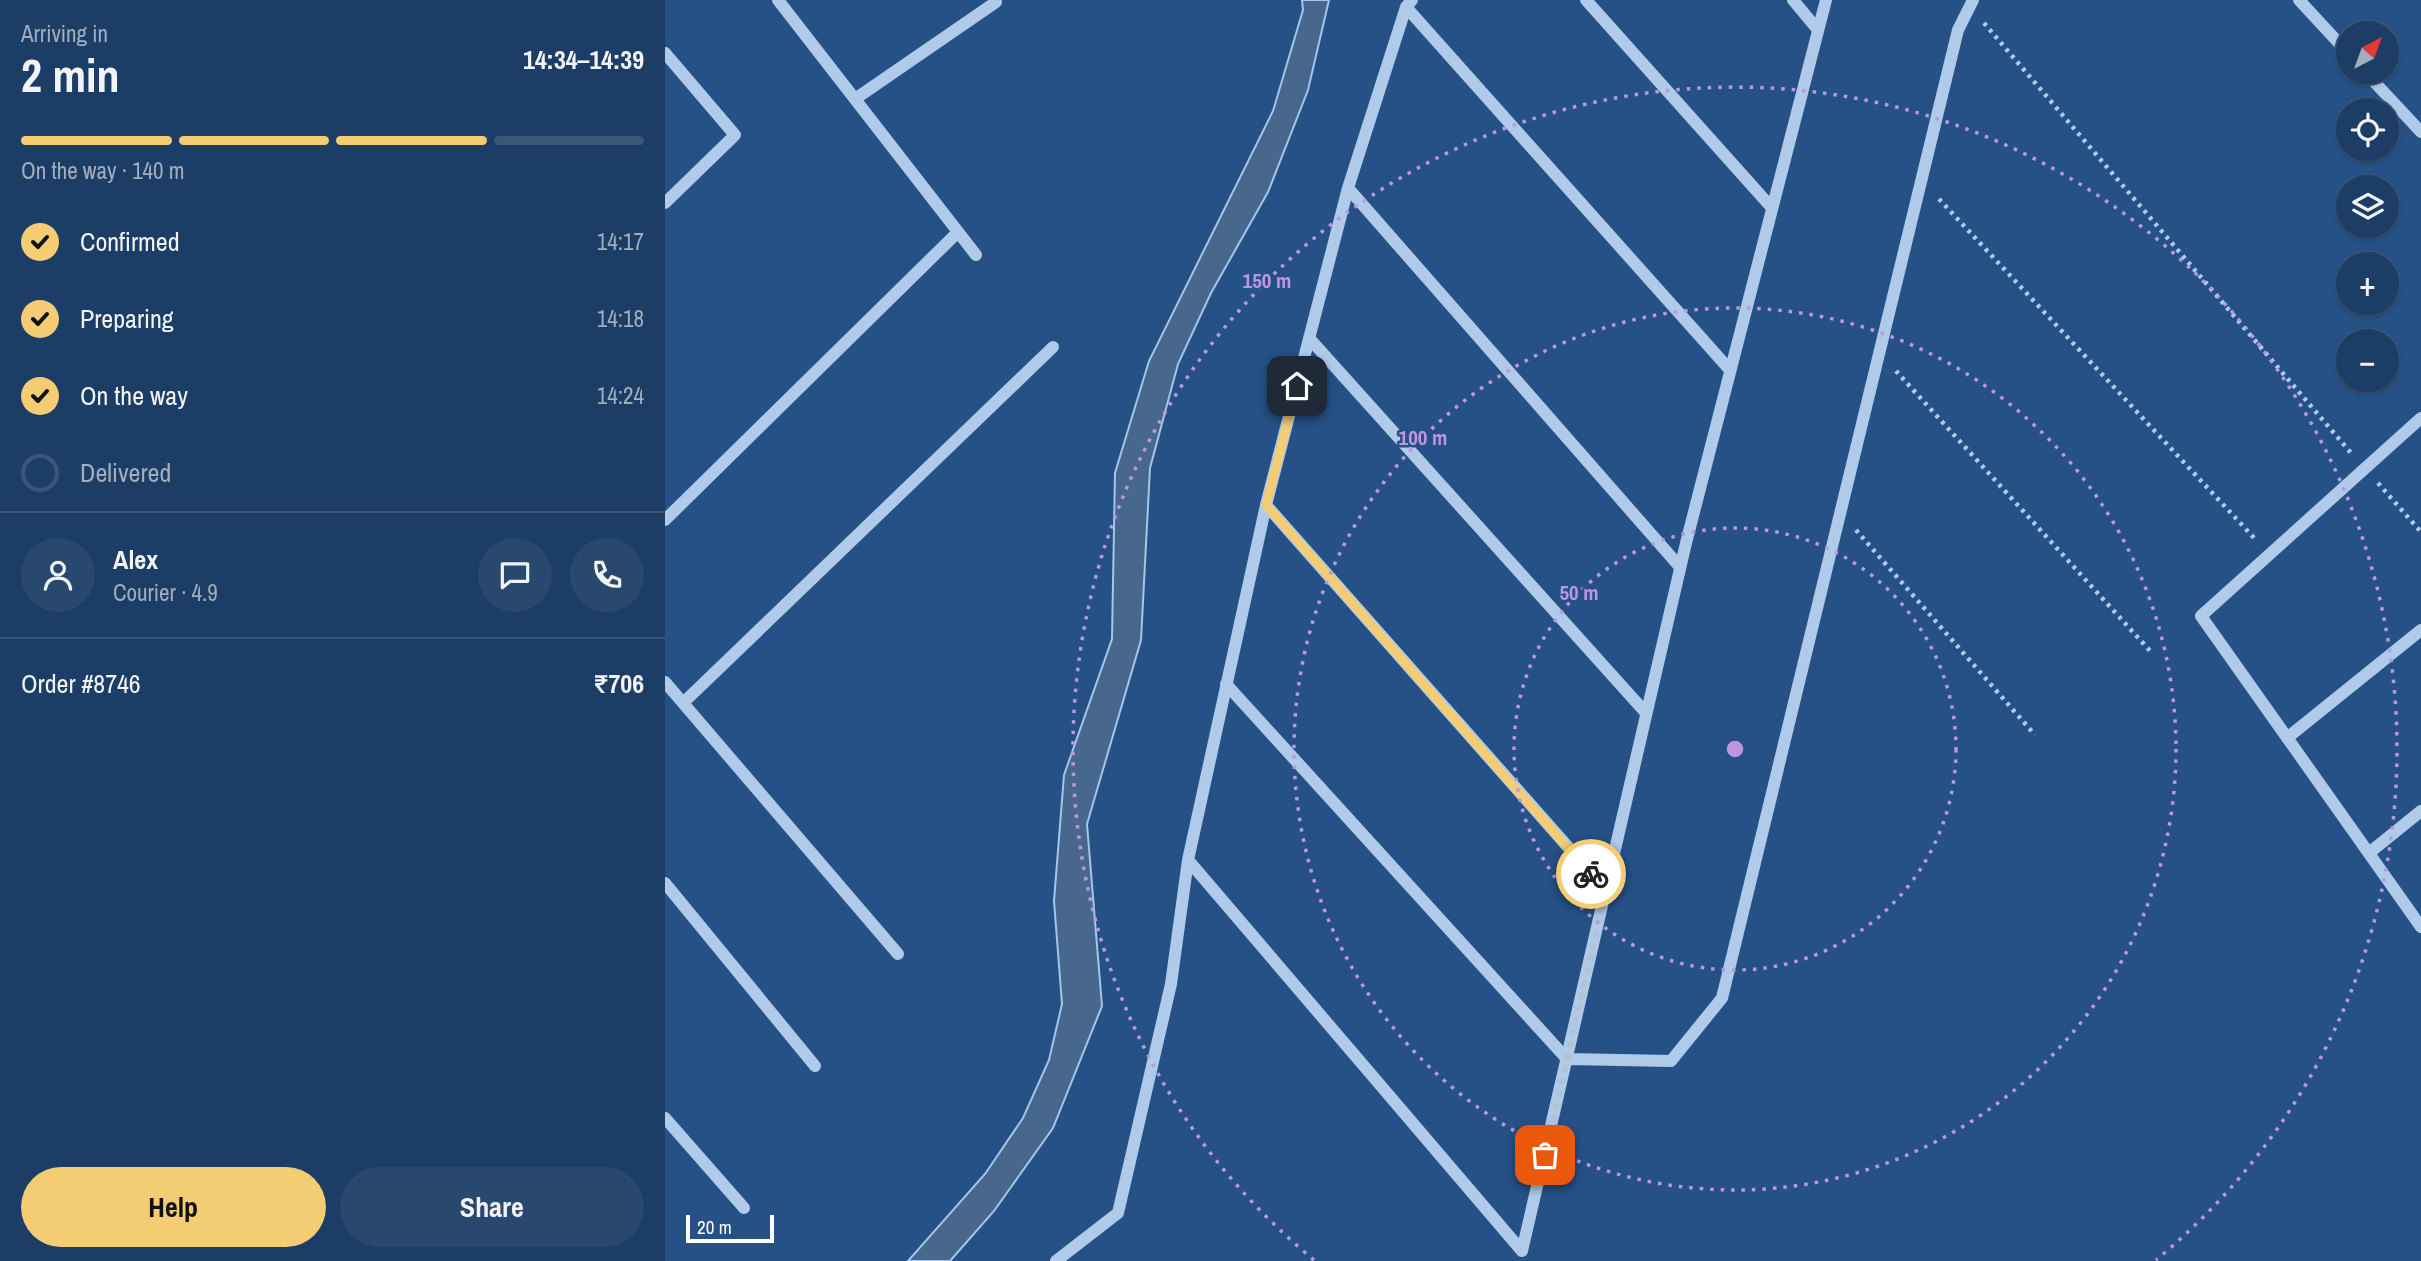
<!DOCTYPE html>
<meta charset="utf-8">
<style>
:root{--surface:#1c3d65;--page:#29486e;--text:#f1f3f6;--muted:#a0aebf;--line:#3a5679;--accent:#f3cc74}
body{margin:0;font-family:"Archivo Narrow",sans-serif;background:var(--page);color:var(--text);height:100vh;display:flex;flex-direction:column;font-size:26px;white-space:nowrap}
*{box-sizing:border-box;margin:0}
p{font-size:23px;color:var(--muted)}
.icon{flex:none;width:38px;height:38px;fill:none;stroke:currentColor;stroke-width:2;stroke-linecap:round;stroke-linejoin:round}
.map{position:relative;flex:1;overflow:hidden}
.drawer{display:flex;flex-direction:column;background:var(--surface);width:665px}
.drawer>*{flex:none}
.needle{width:46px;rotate:41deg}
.tools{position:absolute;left:1671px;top:21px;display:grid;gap:14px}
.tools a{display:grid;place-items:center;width:63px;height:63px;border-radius:50%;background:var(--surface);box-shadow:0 2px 5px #0004,0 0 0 2px var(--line);font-size:35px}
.scale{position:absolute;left:21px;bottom:18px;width:88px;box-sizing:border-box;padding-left:7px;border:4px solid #fff;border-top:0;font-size:19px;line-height:24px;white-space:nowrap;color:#fff;-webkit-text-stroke:5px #255187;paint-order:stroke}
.pin{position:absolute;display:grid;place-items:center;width:60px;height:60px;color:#fff;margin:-30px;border-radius:14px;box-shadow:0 4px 10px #0006}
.courier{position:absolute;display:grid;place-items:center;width:70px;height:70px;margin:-35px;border:5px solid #f3cc74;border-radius:50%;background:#fff;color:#222;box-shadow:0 2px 9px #0007}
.overview em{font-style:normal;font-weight:800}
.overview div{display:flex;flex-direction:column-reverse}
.overview{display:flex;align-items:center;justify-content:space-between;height:119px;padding:0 21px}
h1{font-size:46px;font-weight:800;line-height:52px}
.bar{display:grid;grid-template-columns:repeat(4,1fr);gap:10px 7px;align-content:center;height:84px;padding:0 21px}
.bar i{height:9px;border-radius:5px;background:var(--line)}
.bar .on{background:var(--accent)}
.bar p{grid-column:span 4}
.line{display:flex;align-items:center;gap:18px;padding:0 21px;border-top:2px solid var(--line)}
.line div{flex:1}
.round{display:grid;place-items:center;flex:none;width:74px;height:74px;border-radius:37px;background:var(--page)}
ol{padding:0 21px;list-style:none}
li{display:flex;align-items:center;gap:21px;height:77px}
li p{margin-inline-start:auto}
li .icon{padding:7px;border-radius:50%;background:var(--accent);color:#111;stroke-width:4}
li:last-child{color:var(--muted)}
li i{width:38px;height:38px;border:4px solid var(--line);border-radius:50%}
.cta{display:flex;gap:14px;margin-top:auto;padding:14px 21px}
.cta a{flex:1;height:80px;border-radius:42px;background:var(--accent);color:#111;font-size:28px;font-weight:800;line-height:80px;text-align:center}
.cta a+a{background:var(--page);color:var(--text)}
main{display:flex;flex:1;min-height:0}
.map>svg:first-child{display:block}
.water{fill:#47678d;stroke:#a4c6ea;stroke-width:2}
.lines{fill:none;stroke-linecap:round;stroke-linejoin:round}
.path{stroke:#b0cbe9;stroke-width:4.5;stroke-dasharray:3.5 5;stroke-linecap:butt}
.minor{stroke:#b0cbe9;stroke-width:12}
.done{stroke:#b3c2d5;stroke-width:7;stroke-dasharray:0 12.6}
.route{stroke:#f3cc74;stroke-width:9}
.ring{fill:none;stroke:#bd96df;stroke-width:3.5;stroke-dasharray:3.5 7}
.centre{fill:#bd96df;stroke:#255187;stroke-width:3.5}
.ring-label{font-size:21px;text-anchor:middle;font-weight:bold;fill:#bd96df;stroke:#255187;stroke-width:5;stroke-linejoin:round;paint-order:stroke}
</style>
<main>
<section class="drawer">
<div class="overview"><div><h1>2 min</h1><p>Arriving in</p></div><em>14:34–14:39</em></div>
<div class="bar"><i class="on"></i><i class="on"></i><i class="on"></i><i></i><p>On the way · 140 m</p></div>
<ol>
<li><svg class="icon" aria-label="check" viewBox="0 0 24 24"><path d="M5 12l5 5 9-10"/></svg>Confirmed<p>14:17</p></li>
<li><svg class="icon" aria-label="check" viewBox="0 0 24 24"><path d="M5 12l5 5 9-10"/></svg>Preparing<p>14:18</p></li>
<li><svg class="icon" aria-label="check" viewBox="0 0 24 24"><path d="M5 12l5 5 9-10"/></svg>On the way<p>14:24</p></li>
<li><i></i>Delivered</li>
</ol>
<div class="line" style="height:126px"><a class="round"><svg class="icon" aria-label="person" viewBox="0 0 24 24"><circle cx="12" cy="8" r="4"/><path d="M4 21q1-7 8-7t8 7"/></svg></a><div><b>Alex</b><p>Courier · 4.9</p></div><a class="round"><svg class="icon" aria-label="chat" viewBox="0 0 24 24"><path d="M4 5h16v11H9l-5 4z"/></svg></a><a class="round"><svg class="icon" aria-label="phone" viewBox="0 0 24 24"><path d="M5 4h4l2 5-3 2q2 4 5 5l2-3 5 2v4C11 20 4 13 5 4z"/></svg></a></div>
<div class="line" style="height:91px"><div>Order #8746</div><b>₹706</b></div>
<div class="cta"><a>Help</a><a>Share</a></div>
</section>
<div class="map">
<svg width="1756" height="1261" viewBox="0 0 1756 1261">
<rect width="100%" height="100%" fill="#255187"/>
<path class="water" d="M637 0H664L643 90 603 192 546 293 513 364 485 468 476 640 422 824 437 1006 388 1128 329 1211 285 1261H243L320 1174 358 1118 384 1060 397 1004 389 901 399 775 447 639 450 473 484 361 608 111 638 10Z"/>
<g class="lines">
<path class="path" d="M1319 23 1686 453
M1274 199 1592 541
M1231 371 1487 653
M1713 483 1756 532
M1191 530 1370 735"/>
<path class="minor" d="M113 0 311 255
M921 0 1107 208
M1128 0 1153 30
M1634 0 1684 54
M741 7 1065 370
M0 53 70 135 0 203
M1700 72 1756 132
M190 99 331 2
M683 188 1015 567
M644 338 981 713
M1756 418 1536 616 1756 927
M601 505 941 890
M0 520 293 232
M0 682 233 954
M561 684 902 1059 1006 1061 1057 998 1293 30 1308 0
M18 703 388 347
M1622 738 1756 630
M1704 853 1756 811
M523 860 857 1251
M0 883 150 1066
M0 1118 79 1208
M857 1251 1021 543 1161 0
M391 1261 453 1213 506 984 523 860 601 505 683 188 741 7 747 0"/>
</g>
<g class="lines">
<path class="done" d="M880 1155 941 890 926 874"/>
<path class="route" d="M632 386 601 505 926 874"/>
</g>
<g class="ring">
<circle cx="1070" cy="749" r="221"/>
<circle cx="1070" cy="749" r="441"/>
<path d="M649 1260A662 662 0 1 1 1491 1260"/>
</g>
<circle cx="1070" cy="749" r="10" class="centre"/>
<g class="ring-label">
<text x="602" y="288">150 m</text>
<text x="758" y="445">100 m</text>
<text x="914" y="600">50 m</text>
</g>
</svg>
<div class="tools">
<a><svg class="needle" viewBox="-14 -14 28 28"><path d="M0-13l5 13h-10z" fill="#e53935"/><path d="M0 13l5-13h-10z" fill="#a0aebf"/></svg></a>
<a><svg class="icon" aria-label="locate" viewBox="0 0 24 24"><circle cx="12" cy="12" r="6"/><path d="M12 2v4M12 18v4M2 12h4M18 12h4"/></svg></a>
<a><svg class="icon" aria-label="layers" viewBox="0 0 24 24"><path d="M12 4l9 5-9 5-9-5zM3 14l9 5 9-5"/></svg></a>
<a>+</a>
<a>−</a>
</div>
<div class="scale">20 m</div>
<div class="pin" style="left:880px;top:1155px;background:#ea580c"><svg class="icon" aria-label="bag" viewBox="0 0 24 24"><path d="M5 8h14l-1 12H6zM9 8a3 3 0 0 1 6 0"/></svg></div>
<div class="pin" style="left:632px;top:386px;background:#1f2937"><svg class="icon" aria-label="home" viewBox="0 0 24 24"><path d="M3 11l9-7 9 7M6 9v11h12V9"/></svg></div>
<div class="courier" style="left:926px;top:874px"><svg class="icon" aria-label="bike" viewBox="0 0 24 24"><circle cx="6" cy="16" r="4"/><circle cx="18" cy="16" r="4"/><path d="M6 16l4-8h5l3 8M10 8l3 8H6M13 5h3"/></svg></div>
</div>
</main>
